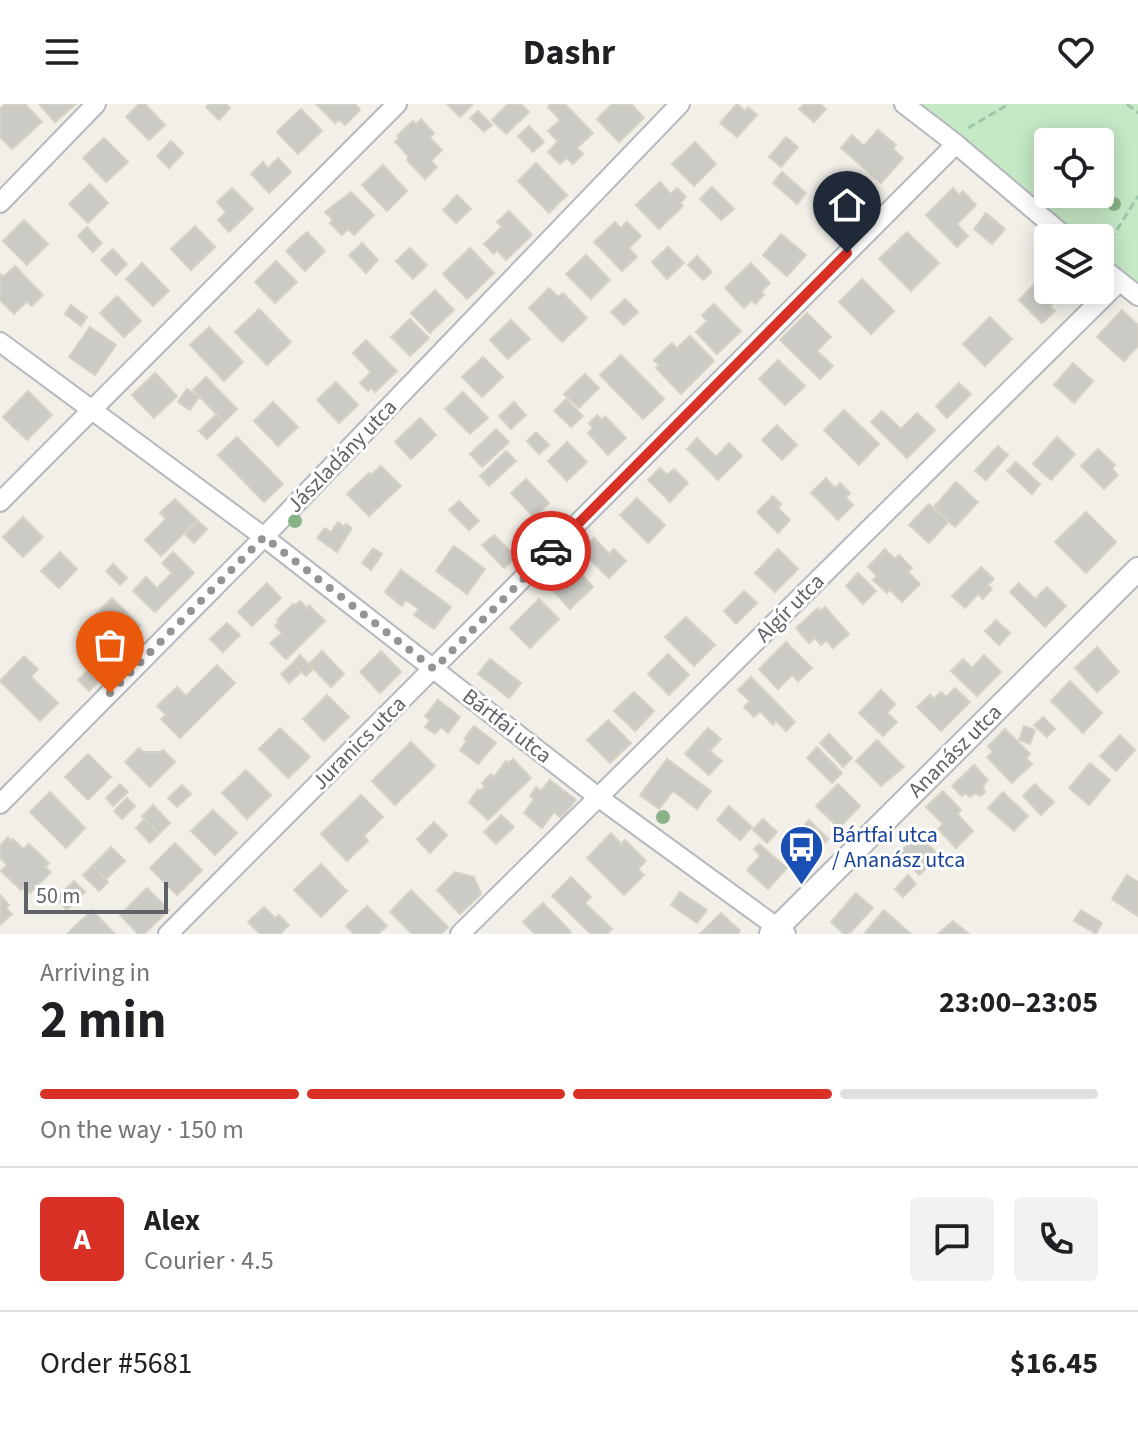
<!DOCTYPE html>
<meta charset="utf-8">
<style>
:root{--surface:#fff;--page:#f2f2f2;--text:#202124;--muted:#757577;--line:#e0e0e0;--accent:#d93025}
body{margin:0;font-family:"Source Sans 3",sans-serif;background:var(--page);color:var(--text);height:100vh;display:flex;flex-direction:column;font-size:30px;white-space:nowrap}
*{box-sizing:border-box;margin:0}
p{font-size:26px;color:var(--muted)}
.icon{flex:none;width:44px;height:44px;fill:none;stroke:currentColor;stroke-width:2;stroke-linecap:round;stroke-linejoin:round}
.map{position:relative;height:830px;overflow:hidden}
.side{display:flex;flex-direction:column;background:var(--surface);flex:1}
.side>*{flex:none}
.tools{position:absolute;left:1034px;top:24px;display:grid;gap:16px}
.tools a{display:grid;place-items:center;width:80px;height:80px;border-radius:8px;background:var(--surface);box-shadow:0 4px 20px #0003;font-size:40px}
.scale{position:absolute;left:24px;bottom:20px;width:144px;box-sizing:border-box;padding-left:8px;border:4px solid #5f6368;border-top:0;font-size:22px;line-height:28px;white-space:nowrap;color:#5f6368;-webkit-text-stroke:6px #fff;paint-order:stroke}
.pin{position:absolute;display:grid;place-items:center;width:68px;height:68px;color:#fff;margin:-82px -34px;border-radius:50% 50% 50% 0;rotate:-45deg;box-shadow:0 0 8px #0007}
.pin .icon{rotate:45deg}
.courier{position:absolute;display:grid;place-items:center;width:80px;height:80px;margin:-40px;border:6px solid #d93025;border-radius:50%;background:#fff;color:#222;box-shadow:0 2px 10px #0007}
.head em{font-style:normal;font-weight:700}
.head div{display:flex;flex-direction:column-reverse}
.head{display:flex;align-items:center;justify-content:space-between;height:136px;padding:0 40px}
h1{font-size:52px;font-weight:700;line-height:60px}
.bar{display:grid;grid-template-columns:repeat(4,1fr);gap:12px 8px;align-content:center;height:96px;padding:0 40px}
.bar i{height:10px;border-radius:6px;background:var(--line)}
.bar .current{background:var(--accent)}
.bar p{grid-column:span 4}
.line{display:flex;align-items:center;gap:20px;padding:0 40px;border-top:2px solid var(--line)}
.line div{flex:1}
.round{display:grid;place-items:center;flex:none;width:84px;height:84px;border-radius:8px;background:var(--page)}
header{display:flex;justify-content:space-between;align-items:center;height:104px;padding:0 40px;background:var(--surface);font-size:36px;font-weight:700}
.map>svg:first-child{display:block}
.green{fill:#c5e8c5;fill-rule:evenodd}
.building{fill:#cccac5;stroke:#d6d1c6;stroke-width:2}
.lines{fill:none;stroke-linecap:round;stroke-linejoin:round}
.minor-casing{stroke:#b5b8bc;stroke-width:22}
.tertiary-casing{stroke:#b5b8bc;stroke-width:26}
.path{stroke:#9cc7a9;stroke-width:3;stroke-dasharray:8 4;stroke-linecap:butt}
.minor{stroke:#fff;stroke-width:18}
.tertiary{stroke:#fff;stroke-width:22}
.tree{fill:#89b387}
.done{stroke:#929495;stroke-width:8;stroke-dasharray:0 14.4}
.route{stroke:#d93025;stroke-width:10}
.labels{text-anchor:middle;dominant-baseline:central;stroke-width:6;stroke-linejoin:round;paint-order:stroke}
.street-label{font-size:22px;fill:#5f6368;stroke:#fff}
.transit-label{font-size:22px;fill:#164399;stroke:#fff;text-anchor:start}
</style>
<header><svg class="icon" aria-label="menu" viewBox="0 0 24 24"><path d="M4 6h16M4 12h16M4 18h16"/></svg>Dashr<svg class="icon" aria-label="heart" viewBox="0 0 24 24"><path d="M12 20l-8-8c-3-5 5-10 8-4 3-6 11-1 8 4z"/></svg></header>
<div class="map">
<svg width="1138" height="830" viewBox="0 0 1138 830">
<rect width="100%" height="100%" fill="#f1efe8"/>
<path class="green" d="M904 0H1138V192L1100 162V134H1067ZM1048 38H1100V90H1048Z"/>
<path class="building" d="M5 0H25L42 18 12 45 0 33V5Z
M39 0H76L55 18Z
M139 0H145L165 21 149 36 126 13Z
M209 0H226L230 4 219 16 206 3Z
M316 0H355L360 6 345 21 339 15 335 19Z
M447 0H471L472 1 460 13Z
M508 0H521L529 8 506 30 492 16Z
M550 0H565L593 29 577 44 583 50 573 60 567 54 560 60 548 48 558 37 548 27 560 16 548 3Z
M612 0H631L644 14 619 38 597 15Z
M737 0 745 7 748 3 757 11 737 33 720 19Z
M804 0H820L826 5 814 18 799 5Z
M301 5 322 27 298 50 277 28Z
M478 7 492 21 484 28 470 14Z
M421 15 434 29 430 34 442 46 431 57 437 63 425 75 407 56 409 53 395 38 399 34 397 32 413 17 416 20Z
M529 22 544 38 533 48 518 32Z
M878 26 896 41 893 45 903 54 881 79 841 44 852 31 864 42Z
M786 33 798 43 781 63 769 53Z
M104 34 128 58 106 78 83 54Z
M171 37 183 49 169 64 157 52Z
M695 38 716 60 694 82 672 60Z
M278 54 291 68 269 89 251 70 263 58 268 64Z
M536 59 567 91 549 109 518 77Z
M383 61 407 87 387 107 362 81Z
M782 68 806 89 797 100 773 79Z
M660 78 671 90 677 84 686 93 680 99 683 102 659 125 636 101Z
M90 80 108 99 88 119 69 100Z
M712 83 734 105 721 116 700 95Z
M232 84 253 105 229 128 218 116 226 108 217 98Z
M953 84 959 91 963 87 976 101 957 120 968 132 957 143 926 111Z
M837 85 856 102 834 127 815 110Z
M351 88 374 111 354 131 348 125 342 131 330 119 333 116 325 108Z
M457 91 471 105 456 119 443 106Z
M509 107 532 131 506 156 497 146 494 150 484 140 502 123 497 118Z
M986 109 1005 125 992 140 974 125Z
M24 116 48 140 27 161 3 137Z
M615 118 621 124 627 118 641 132 629 144 637 153 622 167 594 138Z
M195 122 215 143 191 166 171 145Z
M87 123 102 139 93 148 78 132Z
M307 128 325 147 305 167 286 147Z
M907 128 939 159 911 187 879 155Z
M781 130 806 151 787 172 763 151Z
M362 139 378 156 366 169 349 151Z
M668 143 684 159 667 175 652 158Z
M410 144 427 161 413 175 396 157Z
M470 144 494 169 467 195 443 170Z
M113 145 127 160 116 171 101 156Z
M586 151 610 176 591 195 566 170Z
M697 152 712 168 703 176 688 161Z
M276 157 297 178 275 199 255 178Z
M142 159 169 187 153 202 126 175Z
M751 159 770 179 761 188 764 191 755 200 752 196 744 204 725 184Z
M15 162 43 191 32 202 27 197 14 210 0 196V170L3 173Z
M1048 166V186H1066L1050 202 1055 207 1042 219 1019 196Z
M862 175 894 207 871 230 839 198Z
M549 184 558 193 563 189 587 214 562 238 529 204Z
M435 186 454 206 430 229 411 209Z
M117 192 141 217 124 233 100 209Z
M625 195 638 208 624 221 611 208Z
M714 200 741 227 717 250 696 228 707 217 702 211Z
M71 201 87 213 81 222 65 210Z
M259 205 291 238 267 261 235 228Z
M1122 206 1138 221V242L1124 257 1097 233Z
M807 209 831 233 817 247 833 262 820 275 780 236Z
M990 213 1012 235 985 262 963 240Z
M410 215 429 234 410 252 391 233Z
M511 216 530 235 508 255 490 236Z
M90 223 116 241 95 271 69 253Z
M209 223 243 258 224 277 190 241Z
M690 232 714 257 681 290 656 264 659 261 654 256 672 239 677 244Z
M366 236 397 267 375 288 371 284 368 287 360 279 371 268 353 249Z
M621 251 664 295 643 315 600 271Z
M483 253 503 273 482 293 462 273Z
M778 256 805 282 785 301 759 275Z
M1073 259 1093 277 1074 299 1054 281Z
M155 269 177 292 154 314 132 291Z
M585 270 599 284 579 304 564 290Z
M206 273 237 305 224 318 193 286Z
M336 278 358 301 339 319 317 296Z
M959 279 971 290 947 314 936 302Z
M187 285 199 293 190 306 178 298Z
M28 287 52 311 27 336 3 313Z
M463 288 488 314 470 330 445 305Z
M566 295 583 312 571 323 554 307Z
M273 298 298 323 278 342 254 317Z
M514 298 526 311 511 325 499 312Z
M844 306 879 340 859 361 824 326Z
M882 307 901 325 917 309 935 326 907 354 871 318Z
M217 310 224 318 207 335 199 327Z
M597 311 602 316 605 312 626 334 608 351 588 329 593 324 589 319Z
M420 314 436 331 411 355 395 338Z
M777 321 797 341 782 356 762 336Z
M496 325 509 338 482 363 470 350Z
M536 328 549 341 539 350 527 337Z
M237 333 283 380 264 398 218 351Z
M1057 333 1075 350 1051 376 1033 360Z
M697 334 716 353 729 339 742 352 718 376 687 345Z
M567 338 587 358 567 377 548 357Z
M998 342 1008 351 986 376 975 367Z
M1098 345 1115 361 1112 365 1118 371 1104 385 1081 362Z
M506 347 516 357 489 382 480 372Z
M1016 358 1040 380 1032 390 1007 367Z
M381 362 401 382 369 412 347 390 369 369 371 371Z
M660 364 667 371 674 365 688 379 670 398 648 376Z
M826 374 835 384 840 379 850 389 846 394 853 401 838 416 811 389Z
M526 375 549 399 534 413 511 389Z
M956 378 978 398 955 423 933 404Z
M773 392 781 400 778 404 790 416 778 429 757 408Z
M637 394 665 421 648 439 620 411Z
M175 395 197 416 161 452 145 436 166 415 160 409Z
M459 397 479 417 469 426 449 406Z
M929 400 949 417 929 439 909 421Z
M1086 408 1116 438 1086 469 1055 438Z
M23 413 43 433 23 453 3 433Z
M198 417 207 425 194 439 185 430Z
M338 418 344 423 346 420 352 424 337 448 317 434 325 424 331 428Z
M494 431 516 453 504 464 482 441Z
M594 434 609 450 614 445 626 457 609 474 581 447Z
M454 442 485 465 467 490 436 467Z
M373 444 382 450 371 466 362 459Z
M778 445 798 465 775 488 755 469Z
M885 445 895 455 899 451 912 464 908 468 920 480 902 498 890 486 887 489 873 476 877 472 868 463Z
M60 448 77 465 59 484 41 467Z
M173 448 194 469 155 508 133 487 146 473 157 484 172 469 162 459Z
M572 459 593 483 570 505 548 481Z
M113 460 127 474 120 481 106 467Z
M981 463 994 475 988 481 992 485 983 495 978 490 965 504 952 492Z
M401 466 451 503 434 525 414 511 419 505 406 496 402 502 385 488Z
M858 469 876 487 863 500 846 482Z
M267 479 281 494 252 522 238 508Z
M1019 479 1035 495 1047 483 1066 502 1045 523 1010 488Z
M744 487 757 499 736 520 724 507Z
M112 494 140 522 120 543 104 527 95 537 82 524Z
M539 495 559 515 530 544 510 524Z
M300 497 307 504 309 501 325 517 286 555 270 539 282 529 275 522 279 518 277 516 293 500 295 501Z
M825 503 849 530 833 544 826 536 821 541 815 534 809 539 796 524 818 504 820 507Z
M686 513 715 541 694 562 665 533Z
M996 516 1010 529 999 541 985 527Z
M227 519 240 531 223 548 210 535Z
M786 538 812 564 798 577 792 571 778 585 759 565Z
M98 539 115 556 105 566 88 550Z
M1097 543 1119 568 1097 588 1075 564Z
M322 547 344 570 331 583 309 560Z
M381 547 401 568 380 589 360 568Z
M668 550 689 571 669 591 648 570Z
M300 551 313 565 306 572 293 559Z
M984 551 1001 568 977 592 951 567 963 555 972 564Z
M24 552 38 565 31 573 58 599 40 617 0 577Z
M490 555 521 579 509 594 478 570Z
M293 559 302 567 289 579 281 570Z
M217 561 235 579 180 634 161 615 166 611 157 602 177 583 186 592Z
M88 566 99 577 89 587 78 576Z
M751 573 795 618 786 627 776 617 773 621 760 607 754 613 744 603 750 597 738 586Z
M1070 577 1102 609 1083 629 1051 597Z
M955 584 970 598 941 627 917 603 930 591 934 595 941 588 946 593Z
M881 586 895 600 887 609 897 618 883 632 859 609Z
M634 588 654 607 635 627 614 607Z
M327 591 349 613 324 637 303 615Z
M438 596 460 613 448 629 441 623 435 630 425 623 430 616 425 612Z
M1043 613 1055 625 1047 633 1034 621Z
M608 616 631 639 610 659 587 636Z
M474 622 496 639 478 660 460 646 467 637 464 635Z
M1024 622 1035 626 1030 640 1019 636Z
M280 624 310 653 288 674 259 645Z
M708 624 721 635 710 647 722 657 709 671 685 650Z
M1005 625 1030 650 1026 654 1032 660 1012 679 987 653 993 648 988 642Z
M829 630 852 654 843 663 820 639Z
M1120 631 1135 646 1116 667 1100 652Z
M877 636 904 663 881 682 856 657Z
M411 638 435 662 395 701 372 677Z
M817 643 842 669 832 679 807 654Z
M139 644 143 648H160L163 646 175 658 150 683 125 658Z
M88 650 111 673 88 696 65 673Z
M513 655 531 674 488 716 469 698 478 685 480 687 485 682 482 679 491 670 494 673 506 657 508 659Z
M667 655 711 687 697 705 673 687 659 705 640 691Z
M1090 659 1110 676 1089 701 1069 684Z
M974 661 988 676 983 682 985 688 981 692 975 689 970 693 965 689 962 692 952 682Z
M246 666 271 691 247 715 222 689Z
M550 676 576 696 561 714 554 708 542 724 524 709 534 695 530 692 536 683 541 687Z
M120 680 128 688 113 702 106 694Z
M838 680 860 702 839 724 816 702Z
M1035 680 1054 698 1041 711 1023 692Z
M182 681 191 690 177 703 168 694Z
M943 687 961 706 957 710 973 727 956 744 938 725 943 720 926 703Z
M50 688 85 724 66 744 30 708Z
M1003 688 1028 712 1014 727 988 704Z
M361 691 383 713 364 732 368 737 347 757 321 730Z
M127 694 135 702 122 715 114 707Z
M153 701 170 719 159 730 142 712Z
M729 702 752 723 740 736 717 716Z
M213 706 237 729 215 751 191 727Z
M501 711 514 723 496 740 484 728Z
M145 715 159 730 150 739 136 724Z
M763 715 777 728 767 739 753 726Z
M809 716 828 735 809 755 790 736Z
M434 718 447 731 430 749 417 735Z
M611 729 621 740 625 736 646 757 638 765 644 771 624 791 587 754Z
M919 730 939 752 919 771 899 749Z
M8 733 11 737 13 735 23 745 29 740 49 759 45 763 51 768 30 789 24 783 21 786 1 767 7 761 0 754V742Z
M175 739 202 766 177 791 150 764Z
M759 740 787 764 768 785 747 766 760 752 754 745Z
M111 743 125 757 106 775 92 762Z
M321 760 347 787 321 813 294 786Z
M92 762 108 778 99 787 83 771Z
M455 768 474 773 481 790 460 810 437 786Z
M908 771 916 780 903 793 895 785Z
M1127 771 1138 778V812L1112 795Z
M571 773 591 793 585 799 612 825 607 830H591L552 792Z
M74 777 85 788 67 806 56 794Z
M147 784 169 806 144 830H138L120 811Z
M411 786 448 823 441 830H412L390 808Z
M680 788 707 806 697 819 671 801Z
M856 789 873 804 849 830H844L831 818Z
M0 791 9 801 6 804 12 810 0 821Z
M543 799 571 828 569 830H535L523 818Z
M367 802 387 822 378 830H354L346 822Z
M264 803 275 814 279 811 289 821 280 830H260L248 818Z
M92 806 115 830H67Z
M884 806 911 830H864Z
M1081 806 1102 819 1096 830 1074 817Z
M721 809 740 827 738 830H700Z
M953 817 969 830H938Z"/>
<g class="lines">
<defs>
<path id="minor" d="M904 0 956 40 1067 134
M0 99 96 0
M1100 162 1138 192
M0 238 264 433 598 693 786 830
M0 398 397 0
M0 700 264 433 680 0
M168 830 956 40
M460 830 1119 178"/>
<path id="tertiary" d="M771 830 1138 465"/>
</defs>
<use href="#minor" class="minor-casing"/>
<use href="#tertiary" class="tertiary-casing"/>
<path class="path" d="M1127 0 1138 9
M968 24 1009 0
M1101 144 1115 129 1138 92"/>
<use href="#minor" class="minor"/>
<use href="#tertiary" class="tertiary"/>
</g>
<g class="tree">
<circle cx="1114" cy="100" r="7"/>
<circle cx="295" cy="417" r="7"/>
<circle cx="663" cy="713" r="7"/>
</g>
<g class="lines">
<path class="done" d="M110 589 264 433 434 565 551 447"/>
<path class="route" d="M551 447 847 149"/>
</g>
<defs>
<symbol id="bus-pin" viewBox="-11 -11 22 30"><path d="M0 17L-7.5 6A9.5 9.5 0 1 1 7.5 6Z" fill="#1a4fb4" stroke="#fff"/><path d="M-5-6H5V4H4V6H2V4H-2V6H-4V4H-5ZM-3.5-4V0h7V-4ZM-3.5 1.2v1.5H-2V1.2ZM2 1.2v1.5H3.5V1.2Z" fill="#fff"/></symbol>
</defs>
<g fill-rule="evenodd">
<use href="#bus-pin" x="776" y="718" width="51" height="69"/>
</g>
<g class="labels">
<g class="street-label">
<text transform="translate(342 352) rotate(-46)">Jászladány utca</text>
<text transform="translate(790 504) rotate(-45)">Algír utca</text>
<text transform="translate(507 622) rotate(38)">Bártfai utca</text>
<text transform="translate(359 639) rotate(-45)">Juranics utca</text>
<text transform="translate(955 647) rotate(-45)">Ananász utca</text>
</g>
<g class="transit-label">
<text x="832" y="731">Bártfai utca<tspan x="832" dy="25">/ Ananász utca</tspan></text>
</g>
</g>
</svg>
<div class="tools">
<a><svg class="icon" aria-label="locate" viewBox="0 0 24 24"><circle cx="12" cy="12" r="6"/><path d="M12 2v4M12 18v4M2 12h4M18 12h4"/></svg></a>
<a><svg class="icon" aria-label="layers" viewBox="0 0 24 24"><path d="M12 4l9 5-9 5-9-5zM3 14l9 5 9-5"/></svg></a>
</div>
<div class="scale">50 m</div>
<div class="pin" style="left:110px;top:589px;background:#ea580c"><svg class="icon" aria-label="bag" viewBox="0 0 24 24"><path d="M5 8h14l-1 12H6zM9 8a3 3 0 0 1 6 0"/></svg></div>
<div class="pin" style="left:847px;top:149px;background:#1f2937"><svg class="icon" aria-label="home" viewBox="0 0 24 24"><path d="M3 11l9-7 9 7M6 9v11h12V9"/></svg></div>
<div class="courier" style="left:551px;top:447px"><svg class="icon" aria-label="car" viewBox="0 0 24 24"><path d="M5 17H2v-5l4-1 3-4h7l3 4 3 1v5h-3M9 17h6M6 11h13"/><circle cx="7" cy="17" r="2"/><circle cx="17" cy="17" r="2"/></svg></div>
</div>
<section class="side">
<div class="head"><div><h1>2 min</h1><p>Arriving in</p></div><em>23:00–23:05</em></div>
<div class="bar"><i class="current"></i><i class="current"></i><i class="current"></i><i></i><p>On the way · 150 m</p></div>
<div class="line" style="height:144px"><b class="round" style="background:var(--accent);color:#fff">A</b><div><b>Alex</b><p>Courier · 4.5</p></div><a class="round"><svg class="icon" aria-label="chat" viewBox="0 0 24 24"><path d="M4 5h16v11H9l-5 4z"/></svg></a><a class="round"><svg class="icon" aria-label="phone" viewBox="0 0 24 24"><path d="M5 4h4l2 5-3 2q2 4 5 5l2-3 5 2v4C11 20 4 13 5 4z"/></svg></a></div>
<div class="line" style="height:104px"><div>Order #5681</div><b>$16.45</b></div>
</section>
